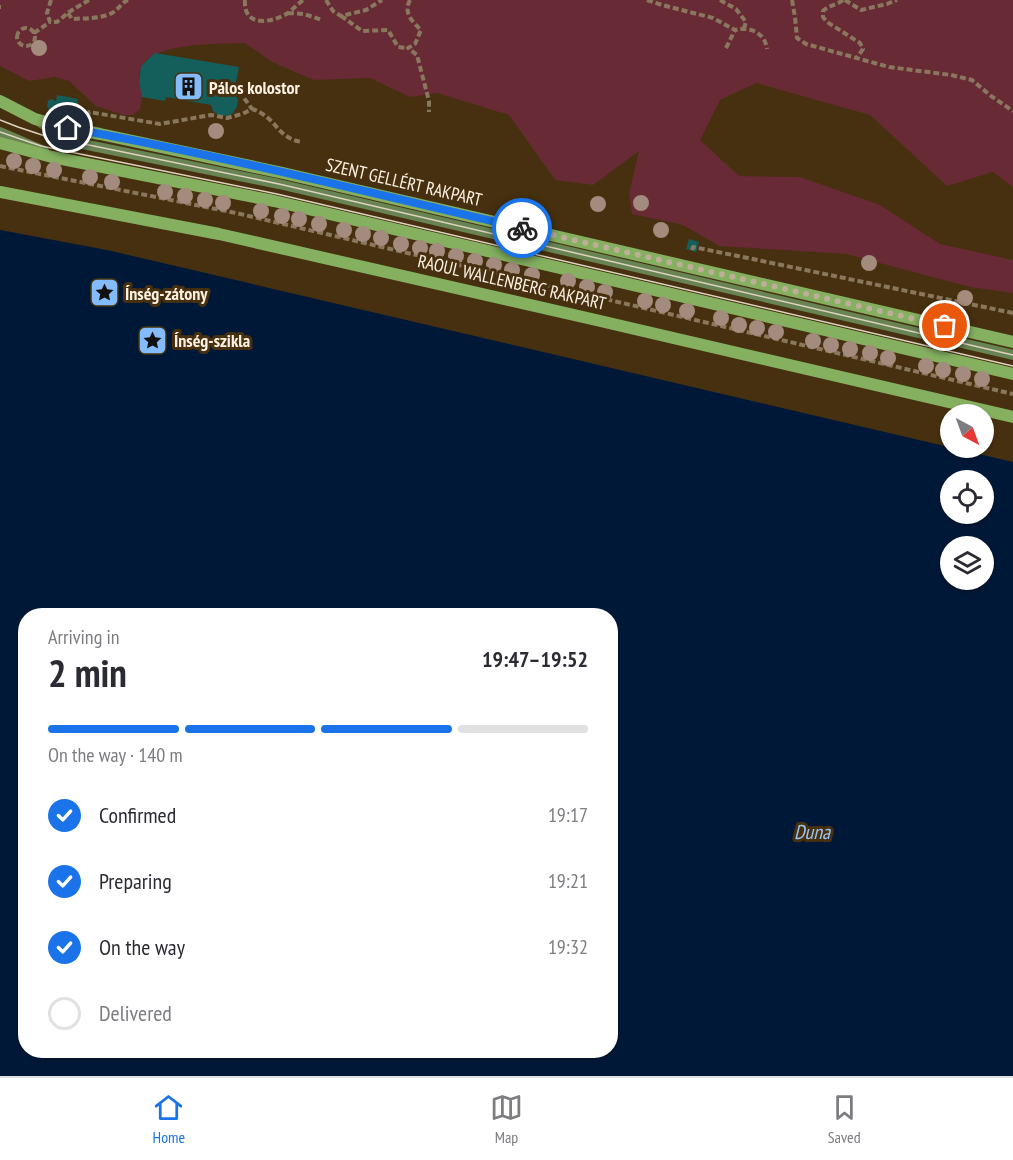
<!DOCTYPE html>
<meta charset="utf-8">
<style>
:root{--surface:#fff;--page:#f2f2f3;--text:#2b2b33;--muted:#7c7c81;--line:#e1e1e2;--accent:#1a73e8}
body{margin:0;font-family:"PT Sans Narrow",sans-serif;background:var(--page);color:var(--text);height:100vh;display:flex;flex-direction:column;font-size:22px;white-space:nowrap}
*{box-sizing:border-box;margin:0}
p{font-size:20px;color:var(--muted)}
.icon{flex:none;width:33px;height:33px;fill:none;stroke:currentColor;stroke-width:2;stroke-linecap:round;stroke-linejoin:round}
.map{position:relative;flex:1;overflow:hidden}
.drawer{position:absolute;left:18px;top:608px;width:600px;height:450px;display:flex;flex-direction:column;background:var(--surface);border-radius:24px;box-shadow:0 2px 4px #0004}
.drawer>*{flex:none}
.needle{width:39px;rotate:139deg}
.fabs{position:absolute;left:940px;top:404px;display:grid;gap:12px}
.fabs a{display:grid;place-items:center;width:54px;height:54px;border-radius:50%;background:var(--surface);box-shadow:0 2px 4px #0004;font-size:30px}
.pin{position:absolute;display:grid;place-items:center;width:51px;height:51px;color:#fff;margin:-26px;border:3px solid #fff;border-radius:50%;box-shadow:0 2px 6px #0007}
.courier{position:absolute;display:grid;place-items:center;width:60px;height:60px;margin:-30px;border:4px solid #1a73e8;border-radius:50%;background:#fff;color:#222;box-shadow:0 2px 8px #0007}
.headline em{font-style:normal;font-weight:700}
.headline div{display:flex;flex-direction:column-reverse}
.headline{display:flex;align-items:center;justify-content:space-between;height:102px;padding:0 30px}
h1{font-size:39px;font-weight:700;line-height:45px}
.bar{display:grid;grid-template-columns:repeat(4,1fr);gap:9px 6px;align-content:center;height:72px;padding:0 30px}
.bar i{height:8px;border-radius:4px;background:var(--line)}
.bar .selected{background:var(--accent)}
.bar p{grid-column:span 4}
ol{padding:0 30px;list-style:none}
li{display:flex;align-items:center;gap:18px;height:66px}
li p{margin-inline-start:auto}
li .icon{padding:6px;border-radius:50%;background:var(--accent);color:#fff;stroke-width:4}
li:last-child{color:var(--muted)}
li i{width:33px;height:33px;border:3px solid var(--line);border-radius:50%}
.tab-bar{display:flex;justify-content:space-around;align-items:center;height:84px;border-top:2px solid var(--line);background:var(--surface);font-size:16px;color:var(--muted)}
.tab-bar a{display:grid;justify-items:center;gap:3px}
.tab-bar .selected{color:var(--accent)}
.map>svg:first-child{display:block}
.green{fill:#682a34}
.water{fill:#001837;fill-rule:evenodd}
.building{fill:#145e5c}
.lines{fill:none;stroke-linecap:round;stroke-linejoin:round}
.path{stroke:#8a785e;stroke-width:4;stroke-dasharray:6 3;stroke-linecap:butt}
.service{stroke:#688453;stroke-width:10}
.secondary{stroke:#84b060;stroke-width:12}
.tram{stroke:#e0d2c1;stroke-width:1.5}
.tree{fill:#a38b7d}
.done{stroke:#bdad99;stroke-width:6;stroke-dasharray:0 10.8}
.route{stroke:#1a73e8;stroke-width:8}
.labels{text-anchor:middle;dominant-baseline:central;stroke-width:6;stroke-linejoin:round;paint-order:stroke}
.poi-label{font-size:18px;font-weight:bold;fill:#fdf1e3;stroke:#46300f;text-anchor:start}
.street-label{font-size:18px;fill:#fdf1e3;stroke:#46300f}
.water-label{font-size:20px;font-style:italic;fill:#99c5f9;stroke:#46300f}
</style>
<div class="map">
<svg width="1013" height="1076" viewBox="0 0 1013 1076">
<rect width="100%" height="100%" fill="#46300f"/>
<path class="green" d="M0 0H1013V187L993 172 947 186 870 115 756 83 720 100 700 140 739 176 800 177 880 205 940 244 1013 260V293L970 287 846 254 719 246 683 225 632 214 629 193 639 151 593 185 555 180 509 115 437 93 410 97 370 78 314 80 272 62 245 43C221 44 151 42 141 68 137 77 141 86 142 95 142 100 141 105 140 109L133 115H123L96 106 69 81 55 77 29 81 0 66Z"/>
<path class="water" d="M0 230 107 250 1013 462V1076H0ZM951 480H984V513H951ZM951 546H984V579H951ZM26 615H610V1050H26Z"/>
<path class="building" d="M155 53 239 67 234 92 238 100 237 107 232 114 226 116 218 115 213 111 211 105 166 97 165 101 142 97 139 82 141 66Z
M57 95 78 99 75 115 49 110 47 106 48 101 51 99 56 101Z
M532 203 542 205 541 215 530 213Z
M689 239 699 242 696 252 686 249Z"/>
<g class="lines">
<path class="path" d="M51 0 47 13 50 22H57L69 12 89 0
M245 0C243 28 272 23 288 13 293 9 298 4 303 0
M326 0 333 11 341 16 366 10 382 0
M410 0C403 13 412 21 421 30L415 44 408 48 417 55 429 101V112
M647 0 662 5 713 18 735 30C750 26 765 33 767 49
M720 0 736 9 746 22 744 28
M792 0 795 17 797 38 806 44 889 67 951 75 972 80 991 96 1013 111
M843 0C837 5 829 5 823 11V17L827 22 860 43 863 49 856 59
M845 0 861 10 887 4 897 0
M0 7H1
M68 13 72 19C86 18 100 19 112 13 119 9 121 3 128 0
M288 13 304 14 322 20
M341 16 362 31 388 30 398 47 408 48
M17 37a9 9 0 1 1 18 0a9 9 0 1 1-18 0Z
M34 33 50 22
M726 48 735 30
M239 91 252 109
M88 117 89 112 160 124 211 115 227 118 242 114 252 109C255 110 258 111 261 113 277 122 280 139 302 142
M0 166 236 213 1013 394
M692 250 693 247 738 256 1013 313"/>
<path class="service" d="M40 122 68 141 279 184 1013 355
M0 132 44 151"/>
<path class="secondary" d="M0 101 35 119 68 128 100 134 283 173 1013 342
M0 143 52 157 274 201 1013 374
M0 192 219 234 596 320 1013 417"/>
<path class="tram" d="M0 120 18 127 45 136 279 184 1013 355
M0 132 41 146 277 194 1013 366"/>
</g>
<g class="tree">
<circle cx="39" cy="48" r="8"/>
<circle cx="216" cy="131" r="8"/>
<circle cx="14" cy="161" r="8"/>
<circle cx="33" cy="166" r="8"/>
<circle cx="54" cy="170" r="8"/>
<circle cx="90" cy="177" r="8"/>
<circle cx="112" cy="182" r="8"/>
<circle cx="165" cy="192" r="8"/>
<circle cx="185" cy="196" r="8"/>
<circle cx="205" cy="200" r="8"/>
<circle cx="223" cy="203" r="8"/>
<circle cx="641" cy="203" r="8"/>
<circle cx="598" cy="204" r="8"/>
<circle cx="261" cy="211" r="8"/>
<circle cx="282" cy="216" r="8"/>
<circle cx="299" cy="219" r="8"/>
<circle cx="319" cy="224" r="8"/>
<circle cx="344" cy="230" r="8"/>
<circle cx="661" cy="230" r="8"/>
<circle cx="363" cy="234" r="8"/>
<circle cx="381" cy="238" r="8"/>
<circle cx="401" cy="244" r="8"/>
<circle cx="420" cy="248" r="8"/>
<circle cx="437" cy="251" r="8"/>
<circle cx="456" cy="256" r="8"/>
<circle cx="475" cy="261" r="8"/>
<circle cx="869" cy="263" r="8"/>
<circle cx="494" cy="265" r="8"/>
<circle cx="512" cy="270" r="8"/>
<circle cx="532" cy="275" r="8"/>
<circle cx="568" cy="281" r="8"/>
<circle cx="587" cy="287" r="8"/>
<circle cx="605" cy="292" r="8"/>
<circle cx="965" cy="298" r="8"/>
<circle cx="645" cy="301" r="8"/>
<circle cx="663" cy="305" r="8"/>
<circle cx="687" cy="311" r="8"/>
<circle cx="721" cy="318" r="8"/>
<circle cx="739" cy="325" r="8"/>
<circle cx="757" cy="328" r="8"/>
<circle cx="776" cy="332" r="8"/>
<circle cx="813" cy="341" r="8"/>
<circle cx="831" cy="345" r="8"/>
<circle cx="850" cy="349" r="8"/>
<circle cx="870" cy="353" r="8"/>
<circle cx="888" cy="358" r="8"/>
<circle cx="926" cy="366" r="8"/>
<circle cx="943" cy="370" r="8"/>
<circle cx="963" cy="374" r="8"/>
<circle cx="982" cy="379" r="8"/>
</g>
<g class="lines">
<path class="done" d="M522 228 945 326"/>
<path class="route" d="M68 128C220 155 371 193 522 228"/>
</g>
<defs>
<symbol id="building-square" viewBox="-11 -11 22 22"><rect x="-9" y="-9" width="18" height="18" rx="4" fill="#84bcfb" stroke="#46300f"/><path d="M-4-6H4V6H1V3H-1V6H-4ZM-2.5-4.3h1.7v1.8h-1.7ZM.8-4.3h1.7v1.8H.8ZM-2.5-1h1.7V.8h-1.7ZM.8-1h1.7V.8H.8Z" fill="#111"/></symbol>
<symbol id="sight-square" viewBox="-11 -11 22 22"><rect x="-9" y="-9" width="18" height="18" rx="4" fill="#84bcfb" stroke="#46300f"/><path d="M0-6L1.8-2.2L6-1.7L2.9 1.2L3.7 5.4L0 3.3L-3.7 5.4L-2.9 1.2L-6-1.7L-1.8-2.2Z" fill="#111"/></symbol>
</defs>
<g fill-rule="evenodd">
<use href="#building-square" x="172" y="70" width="33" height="33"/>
<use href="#sight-square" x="88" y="276" width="33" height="33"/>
<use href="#sight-square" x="136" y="324" width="33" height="33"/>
</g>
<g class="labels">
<g class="poi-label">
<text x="209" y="87">Pálos kolostor</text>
<text x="125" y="293">Ínség-zátony</text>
<text x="174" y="340">Ínség-szikla</text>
</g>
<g class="street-label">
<text transform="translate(404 182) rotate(13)">SZENT GELLÉRT RAKPART</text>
<text transform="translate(512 282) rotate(13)">RAOUL WALLENBERG RAKPART</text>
</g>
<g class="water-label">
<text x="812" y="832">Duna</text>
</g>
</g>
</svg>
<div class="fabs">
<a><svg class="needle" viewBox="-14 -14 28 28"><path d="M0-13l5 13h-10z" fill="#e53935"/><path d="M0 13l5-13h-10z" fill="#7c7c81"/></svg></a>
<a><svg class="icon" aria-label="locate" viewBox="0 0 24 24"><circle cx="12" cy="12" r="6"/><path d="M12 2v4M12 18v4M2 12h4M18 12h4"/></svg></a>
<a><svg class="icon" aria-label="layers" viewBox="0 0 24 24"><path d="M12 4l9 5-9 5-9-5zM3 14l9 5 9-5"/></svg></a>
</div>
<div class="pin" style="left:945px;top:326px;background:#ea580c"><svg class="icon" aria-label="bag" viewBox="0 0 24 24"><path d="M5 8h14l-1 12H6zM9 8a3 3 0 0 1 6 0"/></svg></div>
<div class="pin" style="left:68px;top:128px;background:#1f2937"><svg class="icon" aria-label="home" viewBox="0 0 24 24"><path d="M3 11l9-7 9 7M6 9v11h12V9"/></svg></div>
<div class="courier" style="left:522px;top:228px"><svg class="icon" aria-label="bike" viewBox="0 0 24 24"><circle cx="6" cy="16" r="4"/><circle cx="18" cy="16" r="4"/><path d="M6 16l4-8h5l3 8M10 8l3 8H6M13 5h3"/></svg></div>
<section class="drawer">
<div class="headline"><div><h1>2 min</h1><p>Arriving in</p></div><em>19:47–19:52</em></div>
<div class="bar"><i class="selected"></i><i class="selected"></i><i class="selected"></i><i></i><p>On the way · 140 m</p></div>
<ol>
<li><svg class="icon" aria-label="check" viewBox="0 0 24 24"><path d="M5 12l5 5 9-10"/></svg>Confirmed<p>19:17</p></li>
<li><svg class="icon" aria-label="check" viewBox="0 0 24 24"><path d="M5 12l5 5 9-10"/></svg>Preparing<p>19:21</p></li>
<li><svg class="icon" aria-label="check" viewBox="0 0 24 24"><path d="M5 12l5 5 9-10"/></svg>On the way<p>19:32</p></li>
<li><i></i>Delivered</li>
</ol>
</section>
</div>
<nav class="tab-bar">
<a class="selected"><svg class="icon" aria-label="home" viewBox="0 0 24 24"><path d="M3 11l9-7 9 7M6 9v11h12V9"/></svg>Home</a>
<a><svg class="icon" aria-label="map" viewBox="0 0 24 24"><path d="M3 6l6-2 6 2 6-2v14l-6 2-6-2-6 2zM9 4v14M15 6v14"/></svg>Map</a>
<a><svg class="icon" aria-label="saved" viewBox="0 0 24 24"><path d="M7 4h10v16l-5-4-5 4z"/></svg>Saved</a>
</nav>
